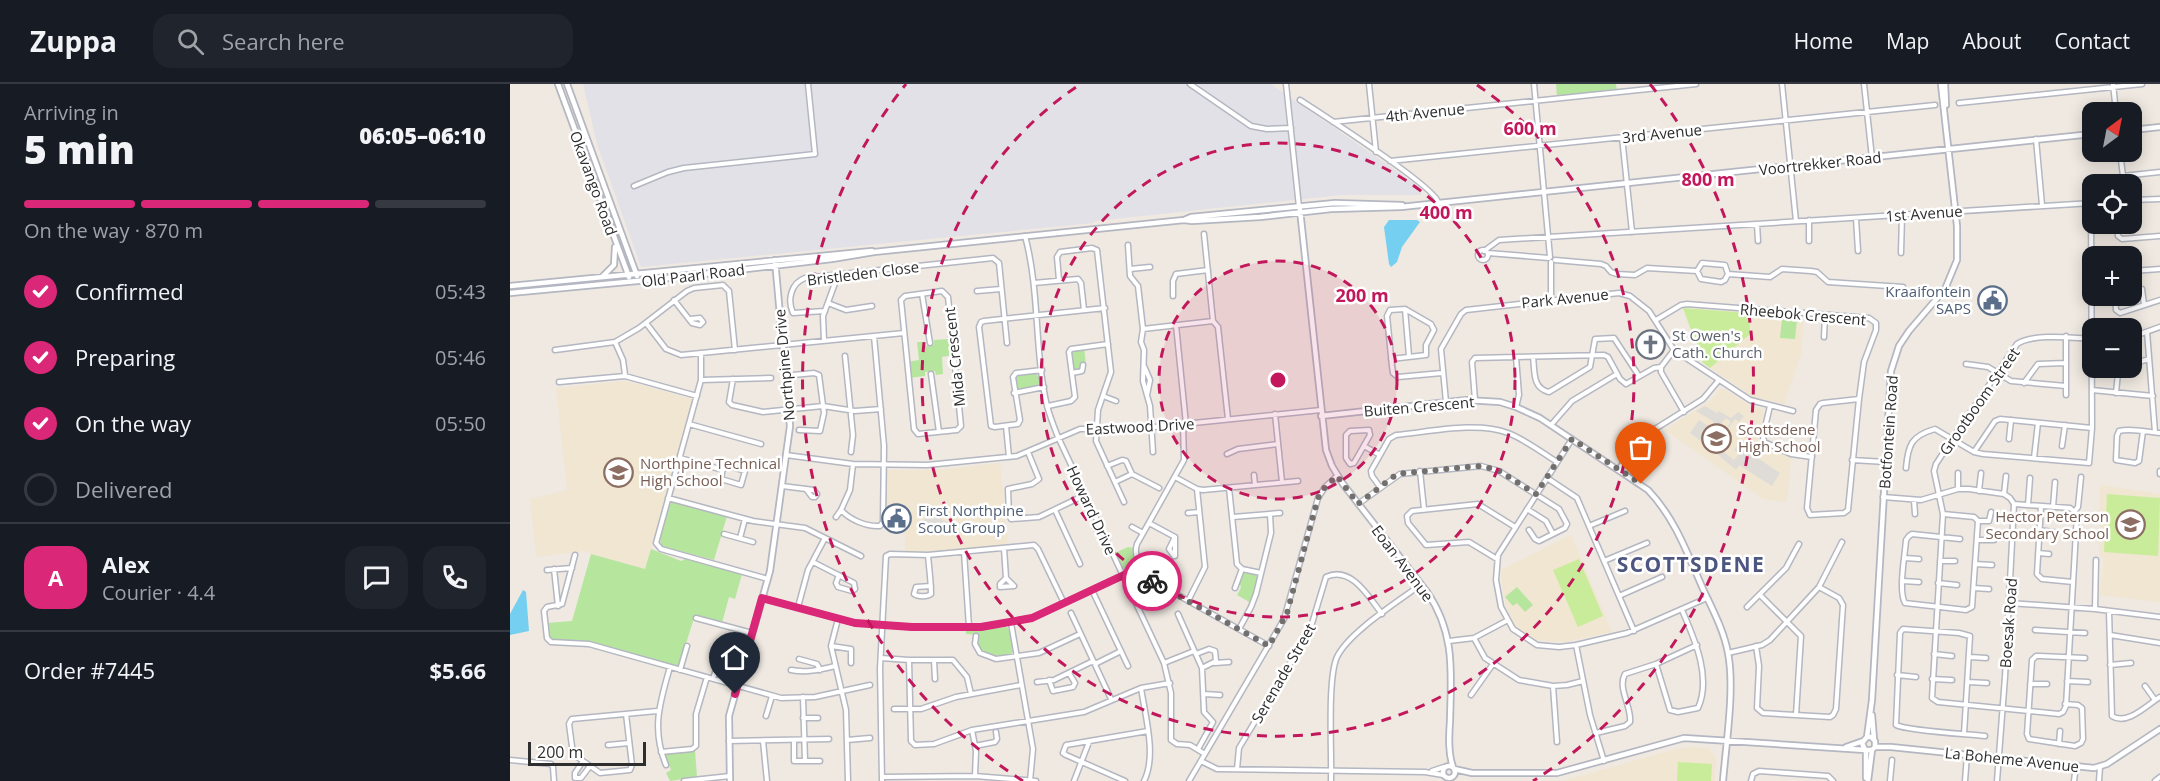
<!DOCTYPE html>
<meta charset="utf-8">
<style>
:root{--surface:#171b24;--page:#20242c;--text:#f1f3f6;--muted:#9ea1a6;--line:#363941;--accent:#db2777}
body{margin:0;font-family:"Open Sans",sans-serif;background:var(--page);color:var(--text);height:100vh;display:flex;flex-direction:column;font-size:22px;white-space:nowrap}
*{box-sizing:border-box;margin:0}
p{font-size:20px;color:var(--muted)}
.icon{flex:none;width:33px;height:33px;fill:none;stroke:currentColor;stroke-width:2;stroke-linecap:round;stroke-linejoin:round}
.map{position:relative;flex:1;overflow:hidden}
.sheet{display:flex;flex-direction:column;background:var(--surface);width:510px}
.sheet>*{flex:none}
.needle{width:39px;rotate:32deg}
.controls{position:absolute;left:1572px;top:18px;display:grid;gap:12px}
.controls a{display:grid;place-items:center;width:60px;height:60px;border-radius:12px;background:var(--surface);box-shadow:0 3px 15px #0003;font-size:30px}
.scale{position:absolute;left:18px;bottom:15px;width:118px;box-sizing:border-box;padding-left:6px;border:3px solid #2e2e2e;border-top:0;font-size:16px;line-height:21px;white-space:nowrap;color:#2e2e2e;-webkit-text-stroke:4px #fff;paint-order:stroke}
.pin{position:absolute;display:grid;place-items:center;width:51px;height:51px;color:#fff;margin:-62px -26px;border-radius:50% 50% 50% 0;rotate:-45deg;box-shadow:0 0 6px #0007}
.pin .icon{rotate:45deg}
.courier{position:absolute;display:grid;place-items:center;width:60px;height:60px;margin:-30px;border:4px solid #db2777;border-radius:50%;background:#fff;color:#222;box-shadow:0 2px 8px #0007}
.headline em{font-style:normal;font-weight:800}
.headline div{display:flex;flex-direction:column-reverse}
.headline{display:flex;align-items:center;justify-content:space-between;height:102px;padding:0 24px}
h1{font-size:39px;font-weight:800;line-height:45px}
.bar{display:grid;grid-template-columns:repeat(4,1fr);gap:9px 6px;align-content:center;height:72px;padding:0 24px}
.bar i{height:8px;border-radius:4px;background:var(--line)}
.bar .on{background:var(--accent)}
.bar p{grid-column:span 4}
.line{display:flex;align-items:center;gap:15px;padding:0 24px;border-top:2px solid var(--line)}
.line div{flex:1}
.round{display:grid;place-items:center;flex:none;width:63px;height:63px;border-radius:18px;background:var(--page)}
ol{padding:0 24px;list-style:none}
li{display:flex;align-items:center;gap:18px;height:66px}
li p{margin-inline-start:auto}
li .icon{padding:6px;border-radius:50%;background:var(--accent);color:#fff;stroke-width:4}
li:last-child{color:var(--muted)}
li i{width:33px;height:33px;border:3px solid var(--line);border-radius:50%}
header{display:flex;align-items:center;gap:36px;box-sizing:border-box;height:84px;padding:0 30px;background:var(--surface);border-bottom:2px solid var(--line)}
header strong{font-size:28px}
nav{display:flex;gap:33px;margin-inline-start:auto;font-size:21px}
.search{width:420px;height:54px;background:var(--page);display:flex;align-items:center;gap:15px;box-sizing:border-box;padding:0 21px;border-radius:18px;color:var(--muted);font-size:22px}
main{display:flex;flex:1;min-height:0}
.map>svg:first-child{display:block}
.industrial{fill:#e3e1e8}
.education{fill:#f0e6d1}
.green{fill:#b6e59e}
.pitch{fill:#c9ec9a}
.plaza{fill:#dfdcd8}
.water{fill:#75cff0}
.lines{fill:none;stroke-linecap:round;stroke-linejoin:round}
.street-casing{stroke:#b4b7c1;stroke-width:7}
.secondary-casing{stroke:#b4b7c1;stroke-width:8}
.street{stroke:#fff;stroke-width:4}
.secondary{stroke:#fff;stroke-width:4.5}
.done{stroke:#726f6d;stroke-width:6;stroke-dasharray:0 10.8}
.route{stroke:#db2777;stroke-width:8}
.ring{fill:none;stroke:#c2185b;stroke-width:3;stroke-dasharray:10 8}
.labels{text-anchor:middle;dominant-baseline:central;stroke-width:5;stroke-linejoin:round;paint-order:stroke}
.street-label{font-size:15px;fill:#2e2e2e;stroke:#fff}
.service-label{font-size:15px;fill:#4e5e75;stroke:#fff;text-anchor:end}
.worship-label{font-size:15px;fill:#5b616d;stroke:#fff;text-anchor:start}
.education-label{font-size:15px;fill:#785e54;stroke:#fff;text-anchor:start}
.district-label{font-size:21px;font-weight:bold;letter-spacing:1.5px;fill:#4d5680;stroke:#fff}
.centre{fill:#c2185b;stroke:#fff;stroke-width:3}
.ring-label{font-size:18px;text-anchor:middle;font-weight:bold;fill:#c2185b;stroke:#fff;stroke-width:5;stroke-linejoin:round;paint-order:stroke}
</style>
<header>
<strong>Zuppa</strong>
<div class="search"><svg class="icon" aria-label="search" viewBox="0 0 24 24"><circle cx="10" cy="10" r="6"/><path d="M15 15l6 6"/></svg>Search here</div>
<nav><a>Home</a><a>Map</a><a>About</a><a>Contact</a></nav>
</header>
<main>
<section class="sheet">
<div class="headline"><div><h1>5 min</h1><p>Arriving in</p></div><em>06:05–06:10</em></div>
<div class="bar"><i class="on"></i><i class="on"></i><i class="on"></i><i></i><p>On the way · 870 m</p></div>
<ol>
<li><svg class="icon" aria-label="check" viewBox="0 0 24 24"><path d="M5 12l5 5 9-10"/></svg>Confirmed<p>05:43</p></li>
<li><svg class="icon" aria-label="check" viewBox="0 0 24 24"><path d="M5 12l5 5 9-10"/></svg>Preparing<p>05:46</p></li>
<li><svg class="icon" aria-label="check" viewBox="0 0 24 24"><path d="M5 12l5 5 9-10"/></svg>On the way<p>05:50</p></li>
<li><i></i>Delivered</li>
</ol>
<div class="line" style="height:108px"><b class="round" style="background:var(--accent);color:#fff">A</b><div><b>Alex</b><p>Courier · 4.4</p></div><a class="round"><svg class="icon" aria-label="chat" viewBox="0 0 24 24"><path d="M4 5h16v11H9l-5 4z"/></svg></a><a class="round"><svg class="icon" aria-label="phone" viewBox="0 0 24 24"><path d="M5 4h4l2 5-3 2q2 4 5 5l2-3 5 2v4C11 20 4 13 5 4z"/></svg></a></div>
<div class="line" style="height:78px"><div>Order #7445</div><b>$5.66</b></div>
</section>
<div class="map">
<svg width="1650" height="697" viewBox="0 0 1650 697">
<rect width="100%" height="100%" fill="#efe9e1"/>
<path class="industrial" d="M73 0H761L911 104V111H832L585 137 584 139 131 183 87 60Z"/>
<path class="education" d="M1173 224 1294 233 1291 270 1274 320 1243 313 1193 279Z
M115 297 182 315 135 486 73 467 26 473 20 415 57 406 46 304Z
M1210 305H1214L1240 322 1252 325 1254 329 1246 362 1268 367 1281 374 1277 418 1253 415 1155 346 1201 316Z
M490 379 498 461 418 469 395 468 396 425 377 424 376 422V386H427Z
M1590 401 1650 410V518L1589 511 1594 474 1589 472Z
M1061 451 1102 548 1055 558 1025 556 1007 544 996 523 991 494V486Z
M1181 663 1198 664 1206 674 1205 697H1052L1163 666Z"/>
<path class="green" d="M1046 0H1106L1107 7 1047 13Z
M1272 235 1287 236 1285 255 1270 254Z
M440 255 443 271 432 273 433 290 426 291 425 287 415 288V292L399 294 397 278 409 276 407 258H414L416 262 424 261V256Z
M574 264 576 280 572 281 570 287H566L563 285 561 267Z
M525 289 529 293 530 298 526 303 507 306 504 294 507 290Z
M162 418 217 432 204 476 151 462 150 455 159 421Z
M618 463 624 464 626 482 619 486 613 484 605 469Z
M141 465 171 477 175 475 232 490 225 515 219 513 212 539 185 531 169 582 167 583 79 559 41 557 39 554 37 539 62 537 81 470 135 485Z
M736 488 745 490 748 494 741 519 727 511 731 504 729 496 733 489Z
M626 489 652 504 644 517 632 523 619 496 620 490Z
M1007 503 1023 521 1015 528 1007 519 1003 522 995 513Z
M497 543C502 549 506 564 501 571 487 573 475 574 467 561L469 551 456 550V546Z
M185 666 187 693 160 697 156 689 161 686 155 670Z"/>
<path class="pitch" d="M1173 224 1239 229 1240 250 1200 284 1193 279Z
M1597 410 1650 414 1648 472 1594 468Z
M1069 475 1093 532 1068 543 1043 486Z
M1168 678 1202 680 1201 697H1167Z"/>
<path class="plaza" d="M1195 322 1207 329 1209 327 1221 334 1228 328 1234 332 1229 338 1225 335 1217 346 1223 352 1218 359 1222 364 1215 358 1219 353 1213 349 1221 338 1216 334 1203 350 1212 359 1205 368 1180 349 1189 336 1200 343 1204 338 1186 327Z
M1228 361 1270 389 1262 402 1229 381 1226 386 1207 370 1210 365 1224 376 1229 370 1224 366Z
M418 428 444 442 438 452 413 437Z"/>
<path class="water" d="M879 136H907L910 138 892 163 887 178 881 183 879 180 874 143Z
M13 506 16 508 19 547 0 551V530Z"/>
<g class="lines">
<defs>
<path id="street" d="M680 0 741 42 757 45 781 44
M776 0 789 123
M859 0 866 68
M1024 0 1040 173
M1272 0 1286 137
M1354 0 1362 74
M1603 0 1606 28
M790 16C810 29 925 103 928 118
M1449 19 1632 0
M823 38 1186 0
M1112 53 1122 148
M1526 55 1532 121
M1610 68 1614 100
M880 77 1425 21
M1613 92 1650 88
M124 102 158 88 174 84 305 70 298 0
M1622 116 1650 115
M1346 134 1348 167
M1299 136V157
M1247 140 1248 157
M1607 140 1608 152 1612 155 1650 152
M694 150 703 237 708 243 718 335
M515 152C530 207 524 266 537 322 540 332 544 343 548 353L654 579 661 609V656L667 660 680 661 695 670
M618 161 620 192 628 202 633 245 631 258 634 266 633 297 640 322 643 368
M968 171a5 5 0 1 1 10 0a5 5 0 1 1-10 0Z
M974 167 989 156 1582 119
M978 169 1039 174
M1391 169 1392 131
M1045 176 1091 180 1096 182 1101 188 1107 190 1125 191 1137 184 1187 187 1192 179 1215 181 1218 190 1260 193 1272 185 1301 187 1307 188 1318 198 1393 203
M1041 178V216
M620 185 640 183
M1187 187 1191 195 1211 198 1215 196 1218 190
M1622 187 1650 185
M549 196 547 173 550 168 582 164 587 166 601 288 588 326 586 357 614 418
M524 199 568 195 571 199 574 226
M1632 205 1634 221
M432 207 438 213 451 342 447 346 408 350 404 345 391 216 395 212Z
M467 207 491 205
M412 210 420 259
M663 212V197L666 190 698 186
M1605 212 1606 226 1610 229 1650 216
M164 216 182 239 190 241 193 238 190 234 180 235
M318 219 336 226 362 222
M895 225 899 272
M315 227 283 229C277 216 281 199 295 194L483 174 489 179 497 259
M1146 236 1171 221 1177 220 1359 234 1366 239V246L1354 278 1349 315 1338 426 1334 429 1300 431 1297 424 1306 326 1310 320 1313 319 1349 315
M136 239 156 265 171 271 394 249
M666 241 676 340
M633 245 703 237
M1637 248 1645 348
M1314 253 1315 231
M1622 253 1650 243
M314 257 313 232 328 191
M105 258 113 276 115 291
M45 266 105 258 129 244 177 207 184 204 213 201 219 207 225 266
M1164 266 1151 283V288L1174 328
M191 269V296L146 459 151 465 258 495
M335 272 343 351 341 368
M1006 273 1009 311 1006 323
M1023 273C1025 288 1022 304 1039 308L1080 283 1085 255 1104 254 1129 292
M881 275 916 271V261L924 246 921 240 895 225 880 226 877 232 882 282 883 289 888 293 932 289
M1456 280 1478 283 1501 297 1556 302
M1622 280 1639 275
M634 282 640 296 637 311
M532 286 506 289 503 293 510 336 508 340 485 343 481 342 469 243 471 238 474 237 595 224
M562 289 572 287 573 281
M421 290 429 348
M283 291 304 289 309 291 314 329 310 347 289 346
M223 295 219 318 222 321 253 328 313 322 345 327 371 325
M191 296 261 294
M49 298 115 292 187 312
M1514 299 1528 280 1556 279
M1582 306 1643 312
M504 309 534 303
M1606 309 1608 289 1612 284
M1556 311V252
M593 312 606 317
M965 316 962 278 965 274 1094 271 1098 273 1110 295 1116 300 1144 284 1151 283
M936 318 931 265 951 230 956 226 1109 209 1120 212 1139 227 1164 266 1240 316 1283 327
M538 322 561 317 565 313 559 268 561 265 598 260
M1260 322 1253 352 1254 358 1281 370 1302 373
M765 330 772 398
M179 340 251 360
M673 340 674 376 627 460C623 472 631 489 641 496L759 562
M1041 341 1062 317 1107 290
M496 342 499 373
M859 346 860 351 844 379 840 380 836 374V351L840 347Z
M1633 347 1629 377 1625 379 1606 376 1607 352 1609 347C1621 344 1637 348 1650 349
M1062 355 988 471 986 496 991 523 1003 545 1027 561 1049 563 1066 561 1117 549 1197 514
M1499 355 1501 336
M854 362 870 371
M1552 362 1555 341
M518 368 529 395 522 400 498 405 499 431 501 435 529 433 575 411
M1464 368 1485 337 1490 335 1582 344
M717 370 728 365 768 360
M276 371 343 380 417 381 507 372 570 345H625L811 326
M170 374 213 386
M1524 374 1528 339
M1342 376 1376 378
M343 380 340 406 331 426C340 436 357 443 370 442L373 438 374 362 364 252
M216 381 235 387 231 401 211 395 213 383Z
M597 382 612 376 616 377 622 390 605 398
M1396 384C1398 361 1401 352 1425 345L1464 368 1473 370 1579 379 1582 344 1581 119
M1109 385 1129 355 1193 315 1209 296
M910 387 914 425
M1448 389V405
M622 390 649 404
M1650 390V387
M744 391 745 401
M665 393 687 405 693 406 788 397
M1037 394 1067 414 1124 547
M272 402 304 406 307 410 305 413H302L296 405
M870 403 862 392 861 387 879 355 886 351C919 348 967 337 998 349 1016 356 1031 368 1047 378
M719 404 727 480 732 485 751 489
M1469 407 1471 389
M1494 410 1496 392
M1373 413 1411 416 1448 405H1459L1494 410 1500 414 1504 420 1495 593 1487 697
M158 414 243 437 295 444 351 472
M1404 416 1405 430
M848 420 890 390 971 382 989 387 1049 425 1057 440 1055 444 1029 457 1025 455 1019 446
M1504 420 1560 424 1567 430 1556 622 1553 628 1549 630 1428 618 1422 614 1433 430 1424 387 1426 380 1443 354 1507 260C1523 249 1563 254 1582 255
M1518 421 1520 394
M1531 422 1527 490 1532 495 1563 498
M1543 423 1545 398
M1017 425 1036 437 1043 450
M545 426 570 480
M1565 427 1568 423 1571 393
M678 429 689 428
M1433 430 1464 433 1468 437 1462 523 1456 526 1395 519C1388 507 1395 471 1396 456L1399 452 1402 450 1450 455
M326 433 331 426
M723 433 770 429
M1468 437H1479L1481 428
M639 439 665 453 659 465 664 472
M1079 442 1115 427
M622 443 633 449
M1529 446 1543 448
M214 450 243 458
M665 453V472
M230 454 235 435
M1467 456H1484
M494 464 496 494 504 502 490 503V500L496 494
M454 468 459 543
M1528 469 1539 470
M65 471 52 520 37 523 34 527 37 554 41 558 79 560 271 614 305 613 360 601
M418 471C419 484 421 497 421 510 417 513 408 513 404 510L406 503 421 502
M1395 474 1409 475
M987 475 959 458 916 461 898 439 897 432 902 427 968 420 1005 443
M1094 477 1137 459
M1430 477H1445
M303 478 344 499 345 505 342 507 328 503 326 499 329 491
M1465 480 1482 481
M44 485 48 522
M37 486 62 484
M1393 497 1409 498
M1428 499 1447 501
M725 504 732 485
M1464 504 1479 505
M582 506 618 582
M1250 511 1291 552 1286 631
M1109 512 1152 493
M252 514 345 539 403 543H471L522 534 631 483
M678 517 695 483 687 405
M1499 519 1585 525 1650 533
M288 523 298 486 315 454
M1237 523 1276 484 1289 460
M1585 525 1586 476
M1599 527 1602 632C1617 642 1637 621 1650 613
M561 529 601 615
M668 530 692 584 694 628 703 638 688 665
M186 534 242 549
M328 535 321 562 336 626 338 697
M501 539 523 665 520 697
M729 545 741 523 746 510 761 449 760 430
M1525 546 1575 549
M1600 551 1650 559
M466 552 465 560 470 569 486 575 529 569 570 550
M964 554 975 574 1009 596 1043 602 1057 601 1073 597
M939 557 964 554 998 536
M1066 561 1080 631 1094 677
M321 562 341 565V579
M1246 562 1249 582 1247 624 1253 629 1320 633 1323 631 1326 625 1333 521 1329 514 1309 503
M1218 569 1252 561 1260 556 1309 503 1332 458
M686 570 699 565 705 567 706 577 692 584
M1424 570 1442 572
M1460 573 1476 574
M371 574 399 576H443L457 593 461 610
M289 575 307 580 310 586
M399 576 401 657 405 661 424 660 462 646 574 628 631 604 660 599
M424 576 425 595
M654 579 684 567
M705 579 719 578
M1146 580 1160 626 1168 628 1188 624C1202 593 1184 554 1172 526
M1600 581 1621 579
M170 586 177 562
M281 586C296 589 309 586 325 582
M1387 591 1406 593
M203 595 214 558
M1422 595 1442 596
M539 596 543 607 563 603 565 599 559 589
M1557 597 1578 598
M527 598 544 596 581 578 587 579 611 567
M1458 598 1477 599
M1520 600H1537
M1043 602 1047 658
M1635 602 1645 616
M631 604C635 631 647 672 634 697
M694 610 710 611
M961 611 983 580
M293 613 295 677
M1555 620 1568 621 1572 624 1573 655 1571 659 1565 662 1519 655 1517 650 1522 576 1526 572H1530L1575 574
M384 625H411L446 613 511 601
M116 630 122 681 120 686 90 689 63 670 59 640 61 636 62 635 147 627
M256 632 262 612
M293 634H308
M462 646 466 667 465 692
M1086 649 1115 642 1120 638C1122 623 1107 604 1115 590L1146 580 1187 561
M1454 650 1460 552 1449 549 1393 545 1390 549 1386 641C1398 647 1457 650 1475 652
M284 656V677H310
M337 656 360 654
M219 657 319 655
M253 657 257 697
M1549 660 1550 647
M98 661 119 659
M465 662 485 658 487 655 486 648
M151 668 182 665 186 662V630L197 593
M0 676 41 680 43 683 44 697
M73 677 65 689V694H71L80 682
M691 677 707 685 915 688 933 691
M156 681C141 645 150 618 160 583
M727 685 729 664 800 546 816 493C841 481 859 513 872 530
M922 687 934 683
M372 693 465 692 526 697
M174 697 220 692
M372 697 370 584 376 472 380 470 418 471 524 461 528 465 554 519
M564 697 579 658
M615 697 556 671 553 669 556 661 638 647
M679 697 774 535 808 414 815 403 827 392
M821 697C822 669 817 595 827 573 839 548 888 518 910 501
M1241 697 1243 690 1249 687 1318 692 1323 697
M1380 697 1382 676
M1455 697 1457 671
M1564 697 1566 682
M1589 697 1590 683
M1645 697 1650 693"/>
<path id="secondary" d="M48 0 119 193
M57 0 127 192
M1435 0 1436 21
M1622 46 1650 43
M790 126 816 366 822 382 833 400 917 508C946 550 941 590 940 637 939 652 938 669 943 683
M674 136 682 137 750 133 821 125 891 123 1582 50
M92 193 104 181 105 163
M0 202 362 167
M0 209 159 194 322 175 364 168 674 136 681 133 825 119 892 121
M811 332 956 316 990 318 1006 323 1030 334 1138 406C1165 434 1178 471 1193 505 1203 526 1214 547 1218 569 1225 604 1216 660 1213 697
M1362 631 1364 655
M1357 653H1361L1365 657V663L1362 666H1355L1352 659 1357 653 1362 616 1381 287 1389 262 1399 247 1435 205 1447 176V142L1431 0
M1336 663 1353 657
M1365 663H1381L1584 684 1597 680 1650 645
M933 688a6 6 0 1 1 12 0a6 6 0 1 1-12 0Z
M944 685 962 689H1047L1174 654 1355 666
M1356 694V666
M220 697 219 632 260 487 280 342 265 176
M1358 697 1362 666"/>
</defs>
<use href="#street" class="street-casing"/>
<use href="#secondary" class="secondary-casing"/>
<use href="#street" class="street"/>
<use href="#secondary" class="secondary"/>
</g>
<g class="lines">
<path class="done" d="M642 497 759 562 777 529 808 414 815 403 827 392 848 420 887 390 967 382 986 385 1026 410 1062 355 1131 400"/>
<path class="route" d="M225 610 252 514 345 539 402 543H471L522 534 631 483 636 493 642 497"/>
</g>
<circle cx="768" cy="296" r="119" fill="#c2185b" fill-opacity=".12"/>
<g class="ring">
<circle cx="768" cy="296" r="119"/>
<circle cx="768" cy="296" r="237"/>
<path d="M967 1A356 356 0 1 1 569 1"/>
<path d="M513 697A475 475 0 0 1 396 0M1140 0A475 475 0 0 1 1023 697"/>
</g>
<defs>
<symbol id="civic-ring" viewBox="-11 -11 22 22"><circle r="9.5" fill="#fff" stroke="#5c6f8a" stroke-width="1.5"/><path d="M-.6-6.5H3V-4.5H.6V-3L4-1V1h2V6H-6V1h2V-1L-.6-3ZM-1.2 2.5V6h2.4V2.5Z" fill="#5c6f8a"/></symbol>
<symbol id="church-ring" viewBox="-11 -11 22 22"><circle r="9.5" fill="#fff" stroke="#6b7280" stroke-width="1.5"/><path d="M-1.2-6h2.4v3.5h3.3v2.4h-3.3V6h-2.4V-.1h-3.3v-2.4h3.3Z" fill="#6b7280"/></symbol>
<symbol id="school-ring" viewBox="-11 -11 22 22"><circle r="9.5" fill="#fff" stroke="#8d6e63" stroke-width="1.5"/><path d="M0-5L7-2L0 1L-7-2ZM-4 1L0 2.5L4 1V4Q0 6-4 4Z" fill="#8d6e63"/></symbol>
</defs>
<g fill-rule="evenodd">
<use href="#civic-ring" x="1466" y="200" width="33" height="33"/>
<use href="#church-ring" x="1124" y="244" width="33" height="33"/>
<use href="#school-ring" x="1190" y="338" width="33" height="33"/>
<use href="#school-ring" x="92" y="372" width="33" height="33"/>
<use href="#civic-ring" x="370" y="418" width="33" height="33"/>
<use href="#school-ring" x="1604" y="424" width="33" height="33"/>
</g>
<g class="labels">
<g class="street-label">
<text transform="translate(915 28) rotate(-6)">4th Avenue</text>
<text transform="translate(1152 49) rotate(-6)">3rd Avenue</text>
<text transform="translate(1310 79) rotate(-6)">Voortrekker Road</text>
<text transform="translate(84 99) rotate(70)">Okavango Road</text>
<text transform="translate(1414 129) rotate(-4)">1st Avenue</text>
<text transform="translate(353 189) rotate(-7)">Bristleden Close</text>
<text transform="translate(183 191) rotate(-7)">Old Paarl Road</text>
<text transform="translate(1055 214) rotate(-6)">Park Avenue</text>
<text transform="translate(1293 230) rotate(5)">Rheebok Crescent</text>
<text transform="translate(444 273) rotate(-96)">Mida Crescent</text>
<text transform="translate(274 281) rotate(-95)">Northpine Drive</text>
<text transform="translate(1469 317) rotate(-55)">Grootboom Street</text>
<text transform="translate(909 322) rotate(-5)">Buiten Crescent</text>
<text transform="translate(630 342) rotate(-3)">Eastwood Drive</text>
<text transform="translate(1378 348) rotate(-86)">Botfontein Road</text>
<text transform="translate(582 426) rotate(65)">Howard Drive</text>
<text transform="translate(893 479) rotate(53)">Eoan Avenue</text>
<text transform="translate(1498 539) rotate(-86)">Boesak Road</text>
<text transform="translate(773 589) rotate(-60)">Serenade Street</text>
<text transform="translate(1502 675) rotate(6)">La Boheme Avenue</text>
</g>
<g class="service-label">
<text x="1461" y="207">Kraaifontein<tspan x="1461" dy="17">SAPS</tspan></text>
<text x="408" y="426" text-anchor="start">First Northpine<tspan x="408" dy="17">Scout Group</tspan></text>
</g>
<g class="worship-label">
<text x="1162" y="251">St Owen's<tspan x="1162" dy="17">Cath. Church</tspan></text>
</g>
<g class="education-label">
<text x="1228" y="345">Scottsdene<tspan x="1228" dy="17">High School</tspan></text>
<text x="130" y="379">Northpine Technical<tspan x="130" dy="17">High School</tspan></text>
<text x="1599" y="432" text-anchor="end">Hector Peterson<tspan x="1599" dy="17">Secondary School</tspan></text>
</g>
<g class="district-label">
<text x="1181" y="480">SCOTTSDENE</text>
</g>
</g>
<circle cx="768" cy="296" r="9" class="centre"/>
<g class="ring-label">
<text x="1020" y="51">600 m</text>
<text x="1198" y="102">800 m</text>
<text x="936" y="135">400 m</text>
<text x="852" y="218">200 m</text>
</g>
</svg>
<div class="controls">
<a><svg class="needle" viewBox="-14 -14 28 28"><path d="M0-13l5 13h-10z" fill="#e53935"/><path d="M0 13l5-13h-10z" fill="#9ea1a6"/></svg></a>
<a><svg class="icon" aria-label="locate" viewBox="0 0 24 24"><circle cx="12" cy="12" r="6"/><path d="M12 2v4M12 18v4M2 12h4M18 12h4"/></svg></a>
<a>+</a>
<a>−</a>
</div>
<div class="scale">200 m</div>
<div class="pin" style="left:1131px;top:400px;background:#ea580c"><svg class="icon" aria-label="bag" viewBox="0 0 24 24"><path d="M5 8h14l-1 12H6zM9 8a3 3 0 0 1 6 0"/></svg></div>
<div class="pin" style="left:225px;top:610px;background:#1f2937"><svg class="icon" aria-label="home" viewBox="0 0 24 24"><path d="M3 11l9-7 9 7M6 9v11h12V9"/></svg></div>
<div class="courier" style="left:642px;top:497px"><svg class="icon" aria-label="bike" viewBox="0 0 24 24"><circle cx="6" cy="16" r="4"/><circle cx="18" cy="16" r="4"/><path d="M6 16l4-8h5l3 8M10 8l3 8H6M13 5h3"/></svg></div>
</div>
</main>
